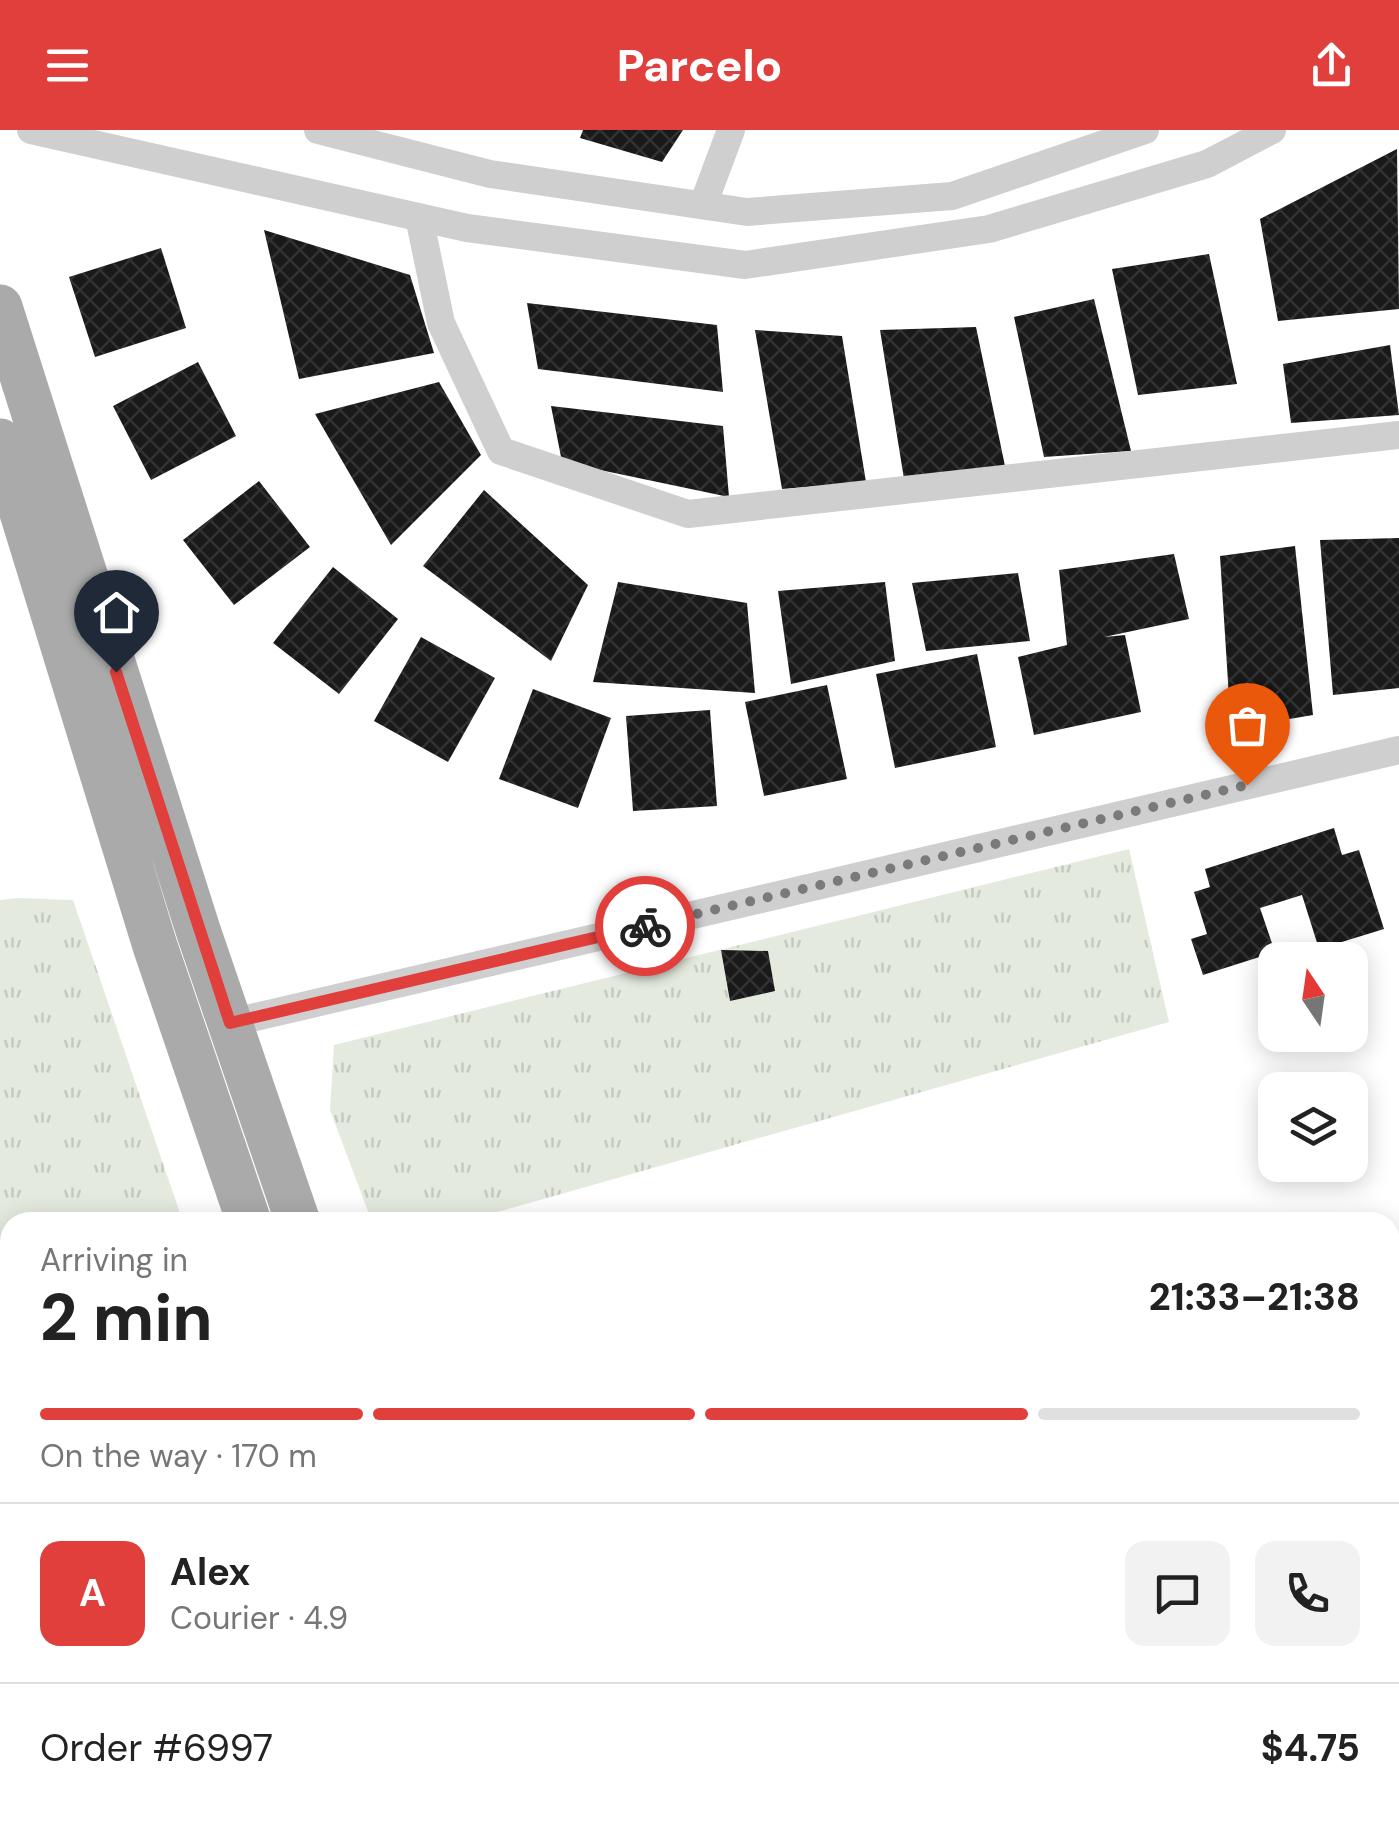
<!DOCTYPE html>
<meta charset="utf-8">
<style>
:root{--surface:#fff;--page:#f2f2f2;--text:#222;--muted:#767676;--line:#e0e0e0;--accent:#e13f3c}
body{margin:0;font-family:"DM Sans",sans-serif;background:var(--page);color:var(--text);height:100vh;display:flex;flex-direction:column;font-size:38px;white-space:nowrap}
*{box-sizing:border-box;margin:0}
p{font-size:32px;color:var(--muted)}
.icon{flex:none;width:55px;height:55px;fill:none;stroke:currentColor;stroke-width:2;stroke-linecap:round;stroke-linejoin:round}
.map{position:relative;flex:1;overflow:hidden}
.panel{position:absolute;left:0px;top:1082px;width:1400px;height:622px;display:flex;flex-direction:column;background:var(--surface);border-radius:30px 30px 0 0;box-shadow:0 5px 25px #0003}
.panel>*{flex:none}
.needle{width:65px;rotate:347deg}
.controls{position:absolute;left:1258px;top:812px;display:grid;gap:20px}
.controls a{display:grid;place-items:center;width:110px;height:110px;border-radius:20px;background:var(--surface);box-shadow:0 5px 25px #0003;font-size:50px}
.pin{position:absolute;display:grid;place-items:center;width:85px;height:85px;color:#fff;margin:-102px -42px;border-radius:50% 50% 50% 0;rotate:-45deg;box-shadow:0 0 10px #0007}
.pin .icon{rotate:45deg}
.courier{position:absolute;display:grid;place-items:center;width:100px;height:100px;margin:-50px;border:8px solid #e13f3c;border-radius:50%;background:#fff;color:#222;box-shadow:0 2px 12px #0007}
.head em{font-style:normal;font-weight:800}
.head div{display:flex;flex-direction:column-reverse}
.head{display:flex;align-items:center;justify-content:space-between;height:170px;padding:0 40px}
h1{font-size:65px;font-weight:800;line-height:75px}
.bar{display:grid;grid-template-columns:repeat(4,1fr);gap:15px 10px;align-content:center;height:120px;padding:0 40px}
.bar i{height:12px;border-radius:8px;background:var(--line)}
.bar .active{background:var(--accent)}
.bar p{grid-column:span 4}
.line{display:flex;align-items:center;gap:25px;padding:0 40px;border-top:2px solid var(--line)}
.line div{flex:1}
.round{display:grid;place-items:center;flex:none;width:105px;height:105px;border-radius:20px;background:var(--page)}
header{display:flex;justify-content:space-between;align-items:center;height:130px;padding:0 40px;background:var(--accent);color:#fff;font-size:45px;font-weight:800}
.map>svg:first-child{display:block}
.grass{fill:url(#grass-tufts)}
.building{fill:url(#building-cross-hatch)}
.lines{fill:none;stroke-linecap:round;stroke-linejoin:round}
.minor{stroke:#cfcfcf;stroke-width:28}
.primary{stroke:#aaa;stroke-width:45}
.done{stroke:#7a7a7a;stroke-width:10;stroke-dasharray:0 18}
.route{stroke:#e13f3c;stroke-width:12}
</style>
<header><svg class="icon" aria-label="menu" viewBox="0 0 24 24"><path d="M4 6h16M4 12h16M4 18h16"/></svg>Parcelo<svg class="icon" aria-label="share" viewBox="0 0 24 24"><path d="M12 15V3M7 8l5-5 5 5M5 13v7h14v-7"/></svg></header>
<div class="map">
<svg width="1399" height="1704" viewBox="0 0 1399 1704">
<defs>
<pattern id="grass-tufts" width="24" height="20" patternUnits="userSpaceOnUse" patternTransform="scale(2.5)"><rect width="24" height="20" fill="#e4ebde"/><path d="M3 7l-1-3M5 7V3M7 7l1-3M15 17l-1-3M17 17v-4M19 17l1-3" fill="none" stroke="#c4cabf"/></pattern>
<pattern id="building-cross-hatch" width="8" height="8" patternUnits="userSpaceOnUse" patternTransform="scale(2.5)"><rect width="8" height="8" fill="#191919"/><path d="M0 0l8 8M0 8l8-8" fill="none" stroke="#323232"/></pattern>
</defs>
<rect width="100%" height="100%" fill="#fff"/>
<path class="grass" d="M1129 719 1169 892 462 1092H372L330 980 334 915Z
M18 768 73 770 183 1092H10V1443L0 1450V770Z"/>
<path class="building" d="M583 0H683L662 32 580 8Z
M1397 19 1399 179 1278 191 1260 89Z
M264 100 410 145 434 223 299 249Z
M161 118 186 198 95 227 69 147Z
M1209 124 1237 254 1138 265 1112 139Z
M1094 169 1131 321 1044 327 1014 187Z
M527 173 717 195 723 262 538 239Z
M976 197 1005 336 904 349 880 200Z
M755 200 842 206 866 352 782 359Z
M1390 215 1399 285 1291 293 1283 234Z
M198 232 236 306 151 350 113 276Z
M439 252 481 325 391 415 315 284Z
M551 276 723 296 729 367 562 332Z
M259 351 310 417 234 475 183 410Z
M484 360 588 455 551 531 423 436Z
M1399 408V558L1333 565 1320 410Z
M1295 416 1313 585 1231 599 1220 426Z
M1174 424 1189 489 1104 507 1125 505 1141 582 1034 605 1018 527 1067 515 1059 440Z
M333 437 398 489 339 564 273 513Z
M1018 443 1030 511 926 521 912 453Z
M618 452 747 473 755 563 593 552Z
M885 452 895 531 791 554 778 461Z
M421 507 495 548 448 632 374 591Z
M977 524 996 617 895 638 876 544Z
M827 555 847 649 764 666 745 572Z
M533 559 611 588 578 678 499 649Z
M710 580 717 676 633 681 626 586Z
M1334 698 1342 725 1359 720 1384 799 1319 819 1302 765 1260 778 1275 822 1203 845 1191 809 1207 804 1194 762 1210 757 1205 739Z
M721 820 768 821 775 861 730 871Z"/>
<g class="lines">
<path class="minor" d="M31 0 467 98 745 135 989 99 1207 34 1272 0
M318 0 490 44 747 82 952 66 1145 0
M703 75 731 0
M419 87 441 193 501 321 688 384 1399 305
M230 893 1399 620"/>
<path class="primary" d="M0 177 199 803 298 1092
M0 311 155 816 249 1092
M452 1695 455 1704
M501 1695 503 1704"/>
</g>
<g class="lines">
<path class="done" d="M645 796 1247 655"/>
<path class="route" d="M116 542 230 893 645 796"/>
</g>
</svg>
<div class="controls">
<a><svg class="needle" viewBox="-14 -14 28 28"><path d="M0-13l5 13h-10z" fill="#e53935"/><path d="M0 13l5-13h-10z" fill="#767676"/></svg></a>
<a><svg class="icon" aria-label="layers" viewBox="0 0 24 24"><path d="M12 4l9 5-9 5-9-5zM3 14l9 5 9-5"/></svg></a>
</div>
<div class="pin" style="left:1247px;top:655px;background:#ea580c"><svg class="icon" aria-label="bag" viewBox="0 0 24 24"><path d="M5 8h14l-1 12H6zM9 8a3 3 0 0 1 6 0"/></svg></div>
<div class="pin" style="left:116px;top:542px;background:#1f2937"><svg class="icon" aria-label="home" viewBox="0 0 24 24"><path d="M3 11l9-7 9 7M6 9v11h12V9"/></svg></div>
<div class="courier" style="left:645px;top:796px"><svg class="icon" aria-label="bike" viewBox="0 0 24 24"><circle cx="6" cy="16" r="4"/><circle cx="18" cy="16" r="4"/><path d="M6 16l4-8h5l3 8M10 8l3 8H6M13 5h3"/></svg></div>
<section class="panel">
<div class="head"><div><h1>2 min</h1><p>Arriving in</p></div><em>21:33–21:38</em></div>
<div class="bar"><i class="active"></i><i class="active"></i><i class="active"></i><i></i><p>On the way · 170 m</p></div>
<div class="line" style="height:180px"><b class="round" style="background:var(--accent);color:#fff">A</b><div><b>Alex</b><p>Courier · 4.9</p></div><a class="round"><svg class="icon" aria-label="chat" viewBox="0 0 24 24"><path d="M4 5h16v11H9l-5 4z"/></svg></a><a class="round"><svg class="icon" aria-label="phone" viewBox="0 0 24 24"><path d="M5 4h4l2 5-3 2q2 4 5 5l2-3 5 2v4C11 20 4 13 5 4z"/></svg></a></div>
<div class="line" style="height:130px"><div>Order #6997</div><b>$4.75</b></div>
</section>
</div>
